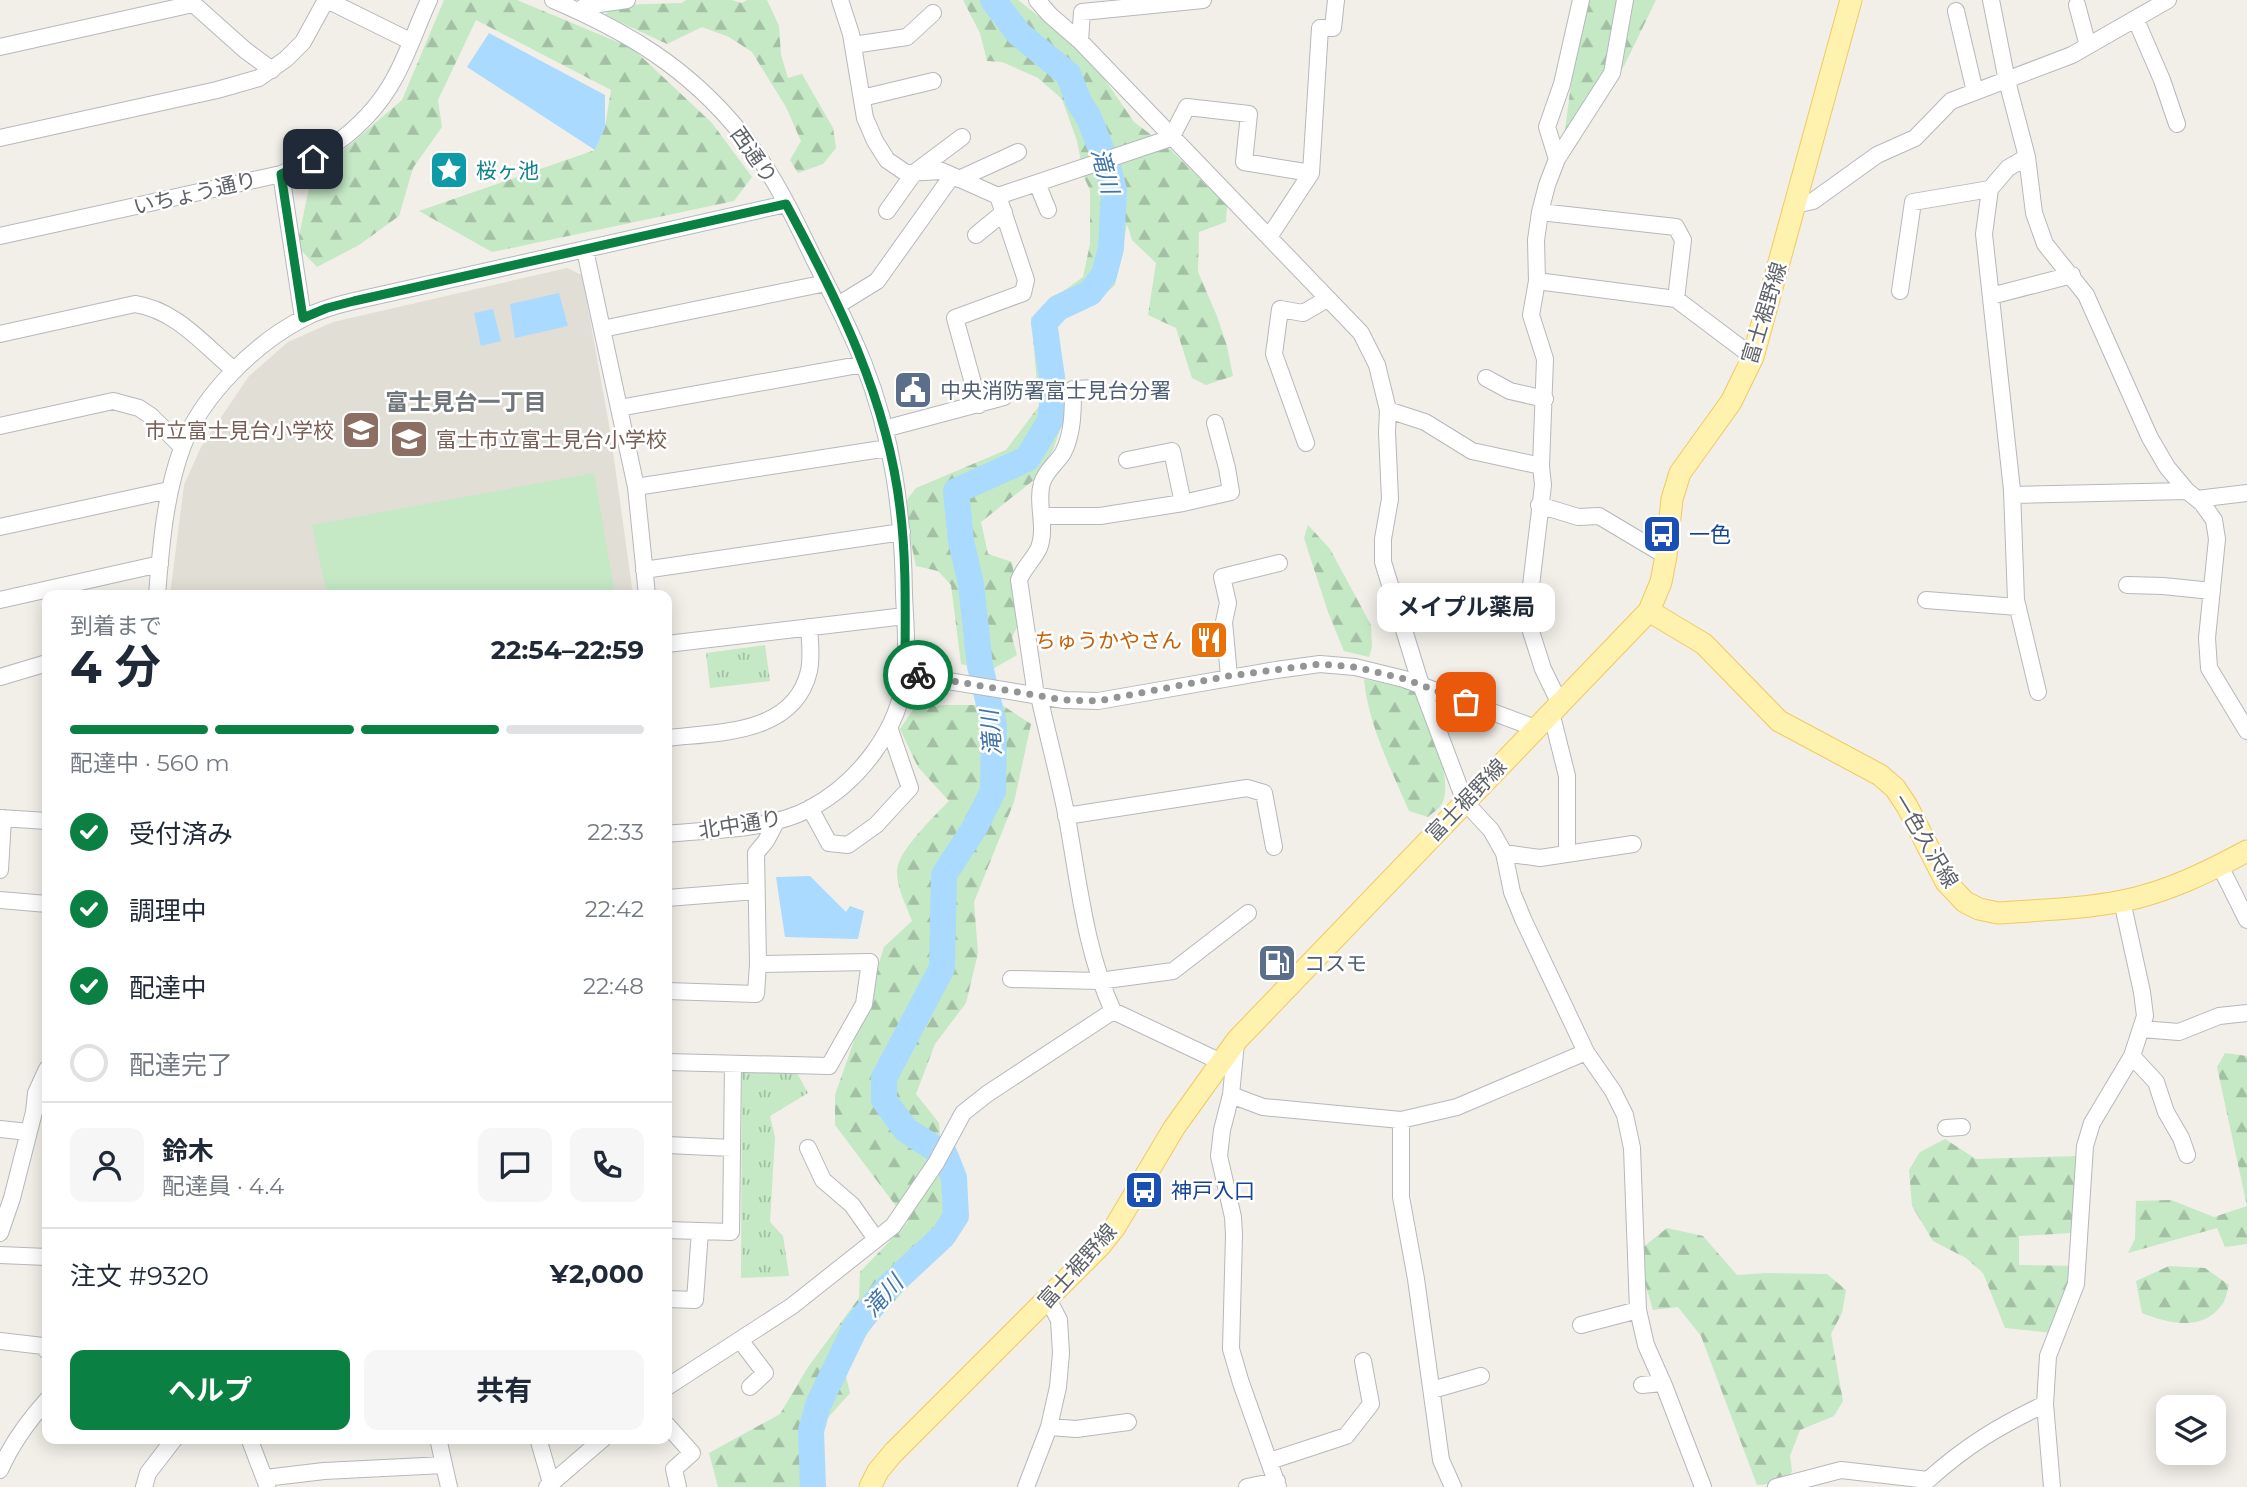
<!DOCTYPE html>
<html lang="ja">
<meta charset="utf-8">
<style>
:root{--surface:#fff;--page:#f6f6f7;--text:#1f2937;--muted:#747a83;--line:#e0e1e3;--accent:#0b8043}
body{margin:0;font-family:Montserrat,"Noto Sans JP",sans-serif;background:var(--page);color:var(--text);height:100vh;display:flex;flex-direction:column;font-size:26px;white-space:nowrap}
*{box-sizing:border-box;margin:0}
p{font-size:23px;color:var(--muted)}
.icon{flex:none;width:38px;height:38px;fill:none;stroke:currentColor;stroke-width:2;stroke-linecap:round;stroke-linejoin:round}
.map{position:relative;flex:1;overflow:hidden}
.panel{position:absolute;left:42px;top:590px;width:630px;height:854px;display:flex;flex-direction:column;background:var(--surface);border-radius:14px;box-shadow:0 4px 18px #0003}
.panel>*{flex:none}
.controls{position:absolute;left:2156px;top:1395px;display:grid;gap:14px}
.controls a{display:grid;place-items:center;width:70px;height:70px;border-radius:14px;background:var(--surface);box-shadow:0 4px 18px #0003;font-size:35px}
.pin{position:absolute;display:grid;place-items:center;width:60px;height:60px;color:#fff;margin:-30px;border-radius:14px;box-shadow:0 4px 10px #0006}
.courier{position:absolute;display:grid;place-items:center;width:70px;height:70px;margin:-35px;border:5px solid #0b8043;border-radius:50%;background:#fff;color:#222;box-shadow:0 2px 9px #0007}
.bubble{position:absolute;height:49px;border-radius:14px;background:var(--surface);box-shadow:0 4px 18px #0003;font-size:23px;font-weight:700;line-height:49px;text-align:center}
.summary em{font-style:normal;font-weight:700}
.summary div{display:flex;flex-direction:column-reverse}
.summary{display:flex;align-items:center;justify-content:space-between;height:119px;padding:0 28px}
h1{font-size:46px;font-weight:700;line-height:52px}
.bar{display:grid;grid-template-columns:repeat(4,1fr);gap:10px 7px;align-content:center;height:84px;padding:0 28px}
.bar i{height:9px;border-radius:5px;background:var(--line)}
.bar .selected{background:var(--accent)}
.bar p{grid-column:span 4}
.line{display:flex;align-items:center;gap:18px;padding:0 28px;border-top:2px solid var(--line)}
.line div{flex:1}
.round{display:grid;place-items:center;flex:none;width:74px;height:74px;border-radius:14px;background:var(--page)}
ol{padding:0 28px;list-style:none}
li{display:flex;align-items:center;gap:21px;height:77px}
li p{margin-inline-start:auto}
li .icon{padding:7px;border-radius:50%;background:var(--accent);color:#fff;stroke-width:4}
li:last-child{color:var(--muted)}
li i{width:38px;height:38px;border:4px solid var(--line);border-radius:50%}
.cta{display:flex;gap:14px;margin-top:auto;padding:14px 28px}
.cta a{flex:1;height:80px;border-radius:14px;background:var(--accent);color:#fff;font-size:28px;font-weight:700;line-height:80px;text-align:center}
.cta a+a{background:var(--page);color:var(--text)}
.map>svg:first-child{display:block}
.education{fill:#e1ded6}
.green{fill:#c5e8c5}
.forest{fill:url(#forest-firs)}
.park{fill:url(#park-tufts)}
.water{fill:#aadaff}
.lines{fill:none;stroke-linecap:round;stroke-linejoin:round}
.river{stroke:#aadaff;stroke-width:26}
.minor-casing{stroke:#b5b8bc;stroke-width:18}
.major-casing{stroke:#f2c960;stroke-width:23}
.minor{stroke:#fff;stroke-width:16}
.major{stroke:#fff2af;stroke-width:21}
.done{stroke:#929495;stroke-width:7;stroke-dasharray:0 12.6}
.route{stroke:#0b8043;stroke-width:9}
.labels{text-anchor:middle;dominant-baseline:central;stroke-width:5;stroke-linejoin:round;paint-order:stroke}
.street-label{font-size:21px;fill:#5f6368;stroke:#fff}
.culture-label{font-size:21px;fill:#0d838f;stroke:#fff;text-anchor:start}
.service-label{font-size:21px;fill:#4e5e75;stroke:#fff;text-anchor:start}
.education-label{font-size:21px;fill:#785e54;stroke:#fff;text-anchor:end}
.transit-label{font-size:21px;fill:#164399;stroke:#fff;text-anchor:start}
.food-label{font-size:21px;fill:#c56008;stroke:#fff;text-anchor:end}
.water-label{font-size:23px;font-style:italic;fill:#4174aa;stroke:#fff}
.neighbourhood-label{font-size:23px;font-weight:bold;fill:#70757a;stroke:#fff}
</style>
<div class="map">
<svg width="2247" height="1487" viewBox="0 0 2247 1487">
<defs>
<pattern id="forest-firs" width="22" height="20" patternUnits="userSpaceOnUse" patternTransform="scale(1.75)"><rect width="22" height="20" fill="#c5e8c5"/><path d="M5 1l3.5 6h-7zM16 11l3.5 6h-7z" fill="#a3c0a4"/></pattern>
<pattern id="park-tufts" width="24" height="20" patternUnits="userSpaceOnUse" patternTransform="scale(1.75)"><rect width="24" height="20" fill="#c5e8c5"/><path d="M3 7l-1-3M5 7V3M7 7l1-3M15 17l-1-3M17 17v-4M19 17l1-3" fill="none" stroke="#a3c0a4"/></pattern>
</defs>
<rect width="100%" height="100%" fill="#f1efe8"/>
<path class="education" d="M567 268 582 275 610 430 633 595H170L184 485 201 447 249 376 288 342 333 322Z"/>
<path class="green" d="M594 473 615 595H327L312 525Z"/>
<path class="forest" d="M444 0H517L632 48 712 123 752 177 734 201 492 252 419 211 595 150 605 127 611 90 476 20 438 100 442 127 413 168 399 216 359 245 317 267 297 246 311 178 402 100Z
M686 0H732L742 3 747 0H767L779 26 781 55 788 78 802 74 833 128 836 148 823 164 798 173 790 160 801 141 786 107 752 52 729 37 702 27 667 44 605 15 614 5 682 3Z
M963 0H1018L1088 55 1134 122 1170 149 1227 206 1226 222 1199 232 1198 272 1217 316 1227 346 1233 376 1206 385 1192 378 1176 328 1148 315 1156 263 1132 240 1127 224 1115 285 1097 301 1075 307 1048 302 1083 277 1090 244V190L1084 177 1077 141 1062 99 1038 78 1002 62 987 61 980 33Z
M1582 0H1656L1624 66 1566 145 1565 130Z
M1031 317 1057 319 1068 406 1053 450 1035 479 981 522 988 554 1012 562 1021 620 1012 637 1017 655 991 670 961 664 951 585 938 571 916 566 903 505 916 488 1006 450 1039 406Z
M1308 525 1330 549 1371 625 1372 647 1369 657 1344 651 1328 612 1304 538Z
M1364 679 1419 691C1427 715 1456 784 1441 805 1438 810 1432 813 1428 817L1409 811C1391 769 1368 724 1364 679Z
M945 705H1002L1031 724 1014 802 974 902 978 953 966 1003 935 1044 916 1094 939 1123 946 1201 942 1224 924 1269 876 1321 844 1368 850 1393 802 1447 807 1487H718L709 1453 780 1414 808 1367 859 1298 860 1272 908 1222 835 1125V1095L863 1015 884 947 912 921C906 904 892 880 899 862 906 844 935 815 949 801L918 767 900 729 914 708Z
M2225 1053 2247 1056V1244L2225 1247 2217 1228 2128 1253 2135 1239 2136 1201 2171 1200 2214 1217 2247 1206 2217 1067Z
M1945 1139 1976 1159 2079 1156 2072 1233 2019 1236V1265L2076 1266 2053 1333 2005 1328 1983 1273 1966 1258 1933 1241 1912 1206 1909 1170 1920 1152Z
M1667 1228 1703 1236 1737 1275 1767 1273 1827 1274 1846 1290 1842 1313 1831 1334 1843 1401 1834 1416 1800 1430 1790 1456 1792 1471 1785 1483 1757 1485 1701 1336 1678 1307 1653 1310 1636 1253Z
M2169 1266 2205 1268 2229 1285C2227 1291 2226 1301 2221 1306 2201 1332 2168 1323 2142 1313L2136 1281Z"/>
<path class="park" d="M765 645 770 681 710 688 706 653Z
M742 1073H797L808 1093 770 1116 775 1137 770 1222 783 1236 789 1276 741 1278Z"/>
<path class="water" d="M489 33 605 95V127L595 150 467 67Z
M559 293 568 326 515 338 510 304Z
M493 309 501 341 481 346 474 313Z
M810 876 846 912 850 906 864 911 858 939 785 937 776 877Z"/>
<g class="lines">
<path class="river" d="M813 1487 811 1431 818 1405 856 1326 887 1288 943 1236 956 1216 954 1178 945 1155 906 1130 884 1100V1078L942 968 944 875 975 827 993 791 994 725 980 666 971 584 961 541 956 491 1027 459 1050 421 1054 391 1044 323 1058 308 1090 293 1104 275 1111 248 1114 191 1108 167 1089 118 1079 102 1068 74 1019 34 993 0"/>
<defs>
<path id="minor" d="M189 0 245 50 272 70
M327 0 410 41
M553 0C628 32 688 68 740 132 772 171 793 215 814 259 831 293 849 326 863 362 893 437 903 514 904 594 905 620 908 648 905 674 900 729 859 782 811 808 768 831 714 829 667 834
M840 0 851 34 865 118 875 141 887 160 906 173 942 171 998 196 1026 280 1023 293 955 318 979 405
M1037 0 1050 15 1080 41 1361 333 1377 365 1388 410 1387 432 1390 499 1383 539V562L1421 685 1465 802 1491 830 1504 853 1512 892 1523 919 1586 1052 1613 1091 1625 1115 1632 1148 1638 1310 1646 1345 1665 1388 1703 1487
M1991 0 2007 81 2027 157 2034 213 2045 244 2086 295 2150 438 2167 467 2187 491 2202 503 2214 520 2217 539 2207 638 2209 668 2247 731
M2077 5 2088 46
M579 11 585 6 627 0
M1956 11 1975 92
M2136 20 2162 80 2177 124
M1080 41 1082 12 1203 0
M853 45 907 37 933 13
M0 47 193 4
M862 98 933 81
M0 138 217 90 259 78 286 59 303 42 326 0
M2027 157 2008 168 1990 189 1984 234 2012 490 2016 600 2038 692
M1557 159 1547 127 1562 84 1581 0
M281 174 303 318
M959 179 1018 152
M1037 183 1048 210
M998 196 1171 138 1187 107 1249 114 1244 162 1311 173
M1795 205 1813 201 1877 155 1915 138 1951 101 2072 55 2168 0
M887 211 914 173 962 137
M1540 212 1676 227 1683 240 1676 299
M976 235 1004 212
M0 236 281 174C327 155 370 123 394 79 408 54 417 26 429 0
M1269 237 1311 173 1320 28H1333L1336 0
M585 250 636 487 647 595
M1537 281 1676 299 1753 357
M1900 291 1913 202 1990 189
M1991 296 2072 275
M838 305 877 281 952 176
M602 329 826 283
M0 334 135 304C176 310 204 345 234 370
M1486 378 1510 391 1545 399
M619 408 864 364
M1388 410 1425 422 1472 451 1541 466
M0 426 113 401 139 408 151 416 182 447
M884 429 1004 397
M1306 443 1274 354 1280 309 1303 313 1327 299
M1127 460 1172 451 1183 503
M636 487 888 448
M2012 495 2187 491
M2197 499 2247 493
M1539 505 1578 517 1599 516 1666 556
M1042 516H1100L1183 503 1231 492 1227 468 1215 423
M0 527 169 490
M644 570 902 532
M2127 585 2163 586 2212 591
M157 595C161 545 165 495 182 448 201 396 255 343 304 318 319 310 337 305 354 301L786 204
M0 600 160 564
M1926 600 2018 607
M667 644 905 616
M905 674 1064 700 1098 701 1276 670 1320 664 1355 667 1404 679 1535 728
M1229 676 1224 622 1228 603 1222 577 1279 563
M0 677 47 663
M1036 696 1019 580C1024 567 1034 559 1039 548 1047 528 1036 503 1042 483 1046 470 1056 464 1063 453 1073 434 1073 410 1073 389L1098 388
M1039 696C1048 737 1059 777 1067 818 1079 883 1085 950 1113 1011L1221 1062
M1560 704 1543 669 1527 619 1543 485 1541 466 1545 359 1531 315 1537 281 1536 240 1540 212 1547 185 1557 159 1612 73 1625 0
M1551 712 1567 776V854
M667 738C718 732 794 735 809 671 812 657 810 641 809 627
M810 808 829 843 848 845 876 825 910 788 889 727
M1066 816 1247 788 1264 793 1274 847
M0 818 47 821
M1504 853 1540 858 1633 844
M2220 866 2247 920
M0 870 3 818
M667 898 756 891
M0 900 47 904
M1011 979 1099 981 1173 971 1248 913
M667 991 756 994 758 964 756 853 766 841 776 822
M2141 1029 2179 1032 2219 1016 2247 1013
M1236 1042 1231 1095 1222 1130 1219 1156 1233 1217 1234 1235 1231 1349 1241 1383 1278 1487
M2132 1056 2156 1082 2166 1112 2181 1138 2187 1155
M667 1062 829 1066 864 1004 870 962 758 964
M1231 1095 1263 1107 1401 1120 1457 1107 1586 1052
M1401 1120V1197L1416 1279 1441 1460 1453 1487
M1946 1128 1962 1127
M0 1129 28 1132
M667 1145 732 1148
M808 1148 823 1180 852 1205 876 1239
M667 1230 731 1232 733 1064
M0 1233 12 1198 34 1112 36 1093 47 1069
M0 1255 47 1257
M667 1299 695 1300 700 1231
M1581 1325 1638 1310
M740 1340 765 1373 750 1387
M0 1341 43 1346 47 1351
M1642 1385 1662 1383
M667 1387 792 1306 893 1226 936 1163 963 1113 987 1094 1113 1011
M1432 1390 1481 1376
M667 1425 692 1453 674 1469 678 1487
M1049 1427 1076 1429 1128 1422
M249 1438 267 1485
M438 1438 444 1465
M538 1438 551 1483
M1270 1461 1346 1436 1371 1404 1363 1361
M0 1470C11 1445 29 1420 47 1400
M265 1478 324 1471 444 1465 449 1487
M144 1487 148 1473 175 1438
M547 1487 604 1438
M1026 1487 1049 1427 1058 1387 1061 1353 1059 1320 1048 1299
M1247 1487 1277 1481
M1776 1487 1841 1470 1928 1480C1967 1445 1999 1426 2045 1404
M2052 1487 2045 1404 2048 1356 2076 1284 2085 1146 2092 1123 2132 1056 2145 1016 2142 992 2122 901"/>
<path id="major" d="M1649 611 1704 644 1779 721 1880 775 1895 788 1907 806 1946 882 1965 902 1979 909 1998 913C2039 910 2082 909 2122 901 2165 893 2208 872 2247 851
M870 1487 878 1471 893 1453 1100 1246 1115 1227 1174 1128 1237 1040 1649 611 1661 582 1666 556 1672 499 1680 473 1731 402 1753 357 1851 0"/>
</defs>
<use href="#minor" class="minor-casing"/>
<use href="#major" class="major-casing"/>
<use href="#minor" class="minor"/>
<use href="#major" class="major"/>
</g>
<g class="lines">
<path class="done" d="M918 675 1064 700 1098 701 1229 676 1320 664 1355 667 1405 679 1466 702"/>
<path class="route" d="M313 159 281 174 303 318 327 308 354 301 786 204C838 300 887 398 900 508 907 562 905 619 905 674L918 675"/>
</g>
<defs>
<symbol id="sight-square" viewBox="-11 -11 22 22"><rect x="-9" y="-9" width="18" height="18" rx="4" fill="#0f9aa8" stroke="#fff"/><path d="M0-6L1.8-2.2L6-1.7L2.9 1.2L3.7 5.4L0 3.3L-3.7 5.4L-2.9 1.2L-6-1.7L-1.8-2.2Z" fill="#fff"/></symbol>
<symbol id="civic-square" viewBox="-11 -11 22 22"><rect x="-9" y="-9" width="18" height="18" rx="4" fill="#5c6f8a" stroke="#fff"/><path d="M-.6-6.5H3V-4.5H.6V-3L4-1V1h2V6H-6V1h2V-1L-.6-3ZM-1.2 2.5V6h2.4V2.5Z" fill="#fff"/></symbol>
<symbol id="school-square" viewBox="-11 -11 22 22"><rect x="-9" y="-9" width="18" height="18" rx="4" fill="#8d6e63" stroke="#fff"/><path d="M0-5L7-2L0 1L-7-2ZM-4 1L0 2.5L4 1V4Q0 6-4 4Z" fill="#fff"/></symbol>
<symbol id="bus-square" viewBox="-11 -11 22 22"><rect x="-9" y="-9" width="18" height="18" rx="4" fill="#1a4fb4" stroke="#fff"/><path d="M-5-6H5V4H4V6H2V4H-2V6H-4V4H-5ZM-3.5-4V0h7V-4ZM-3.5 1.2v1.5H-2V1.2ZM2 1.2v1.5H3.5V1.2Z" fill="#fff"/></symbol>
<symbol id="restaurant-square" viewBox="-11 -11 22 22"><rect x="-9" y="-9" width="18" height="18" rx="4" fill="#e8710a" stroke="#fff"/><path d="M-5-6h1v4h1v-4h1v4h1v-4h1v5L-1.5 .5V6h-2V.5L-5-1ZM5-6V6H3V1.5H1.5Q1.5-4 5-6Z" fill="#fff"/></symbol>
<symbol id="fuel-square" viewBox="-11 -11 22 22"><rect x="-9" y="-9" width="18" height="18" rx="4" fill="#5c6f8a" stroke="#fff"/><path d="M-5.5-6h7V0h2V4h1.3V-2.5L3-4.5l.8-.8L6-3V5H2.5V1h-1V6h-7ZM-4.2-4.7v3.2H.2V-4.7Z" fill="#fff"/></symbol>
</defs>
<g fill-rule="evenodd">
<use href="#sight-square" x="427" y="148" width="44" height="44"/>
<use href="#civic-square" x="891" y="368" width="44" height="44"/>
<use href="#school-square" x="339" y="408" width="44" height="44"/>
<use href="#school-square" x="387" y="417" width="44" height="44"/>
<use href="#bus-square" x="1640" y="512" width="44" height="44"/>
<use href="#restaurant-square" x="1187" y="618" width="44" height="44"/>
<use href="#fuel-square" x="1255" y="941" width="44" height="44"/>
<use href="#bus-square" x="1122" y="1168" width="44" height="44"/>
</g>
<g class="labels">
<g class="street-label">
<text transform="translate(754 155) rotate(55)">西通り</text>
<text transform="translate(195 193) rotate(-13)">いちょう通り</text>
<text transform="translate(1764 313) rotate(-73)">富士裾野線</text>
<text transform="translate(1466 800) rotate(-46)">富士裾野線</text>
<text transform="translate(740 824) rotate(-9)">北中通り</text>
<text transform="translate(1926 841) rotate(59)">一色久沢線</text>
<text transform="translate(1077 1266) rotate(-48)">富士裾野線</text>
</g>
<g class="culture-label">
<text x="476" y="170">桜ヶ池</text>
</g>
<g class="service-label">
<text x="940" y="390">中央消防署富士見台分署</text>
<text x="1304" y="963">コスモ</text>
</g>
<g class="education-label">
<text x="334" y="430">市立富士見台小学校</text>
<text x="436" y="439" text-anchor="start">富士市立富士見台小学校</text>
</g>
<g class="transit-label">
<text x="1689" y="534">一色</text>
<text x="1171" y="1190">神戸入口</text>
</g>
<g class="food-label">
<text x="1182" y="640">ちゅうかやさん</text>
</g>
<g class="water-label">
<text transform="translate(1105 171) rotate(75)">滝川</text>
<text transform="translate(991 733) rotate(-95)">滝川</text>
<text transform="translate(883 1296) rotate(-48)">滝川</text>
</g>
<g class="neighbourhood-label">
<text x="466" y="402">富士見台一丁目</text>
</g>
</g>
</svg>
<div class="controls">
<a><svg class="icon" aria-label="layers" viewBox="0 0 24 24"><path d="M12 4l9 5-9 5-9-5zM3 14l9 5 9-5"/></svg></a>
</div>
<div class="pin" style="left:1466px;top:702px;background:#ea580c"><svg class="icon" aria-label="bag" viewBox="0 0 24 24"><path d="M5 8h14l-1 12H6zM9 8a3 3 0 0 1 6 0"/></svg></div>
<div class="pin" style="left:313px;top:159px;background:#1f2937"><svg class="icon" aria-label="home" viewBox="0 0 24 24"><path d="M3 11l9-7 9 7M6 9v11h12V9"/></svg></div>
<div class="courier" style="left:918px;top:675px"><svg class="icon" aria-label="bike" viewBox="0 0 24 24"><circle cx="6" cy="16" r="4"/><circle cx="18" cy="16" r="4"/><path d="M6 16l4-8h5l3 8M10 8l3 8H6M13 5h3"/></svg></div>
<div class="bubble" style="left:1377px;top:583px;width:178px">メイプル薬局</div>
<section class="panel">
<div class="summary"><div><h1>4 分</h1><p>到着まで</p></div><em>22:54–22:59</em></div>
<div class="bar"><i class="selected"></i><i class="selected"></i><i class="selected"></i><i></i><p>配達中 · 560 m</p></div>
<ol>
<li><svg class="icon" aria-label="check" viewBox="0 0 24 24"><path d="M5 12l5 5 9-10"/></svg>受付済み<p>22:33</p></li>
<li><svg class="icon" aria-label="check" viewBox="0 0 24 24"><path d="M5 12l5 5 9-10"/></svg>調理中<p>22:42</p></li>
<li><svg class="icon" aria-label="check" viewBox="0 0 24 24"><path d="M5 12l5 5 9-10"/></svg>配達中<p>22:48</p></li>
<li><i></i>配達完了</li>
</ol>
<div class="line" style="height:126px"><a class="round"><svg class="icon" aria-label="person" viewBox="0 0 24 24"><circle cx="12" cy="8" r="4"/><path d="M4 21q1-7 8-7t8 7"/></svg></a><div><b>鈴木</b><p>配達員 · 4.4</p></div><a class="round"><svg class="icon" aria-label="chat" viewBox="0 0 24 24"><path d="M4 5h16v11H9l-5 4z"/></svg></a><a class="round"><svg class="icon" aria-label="phone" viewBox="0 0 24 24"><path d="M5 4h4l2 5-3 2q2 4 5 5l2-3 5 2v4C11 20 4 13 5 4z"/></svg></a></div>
<div class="line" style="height:91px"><div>注文 #9320</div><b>¥2,000</b></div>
<div class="cta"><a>ヘルプ</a><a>共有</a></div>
</section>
</div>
